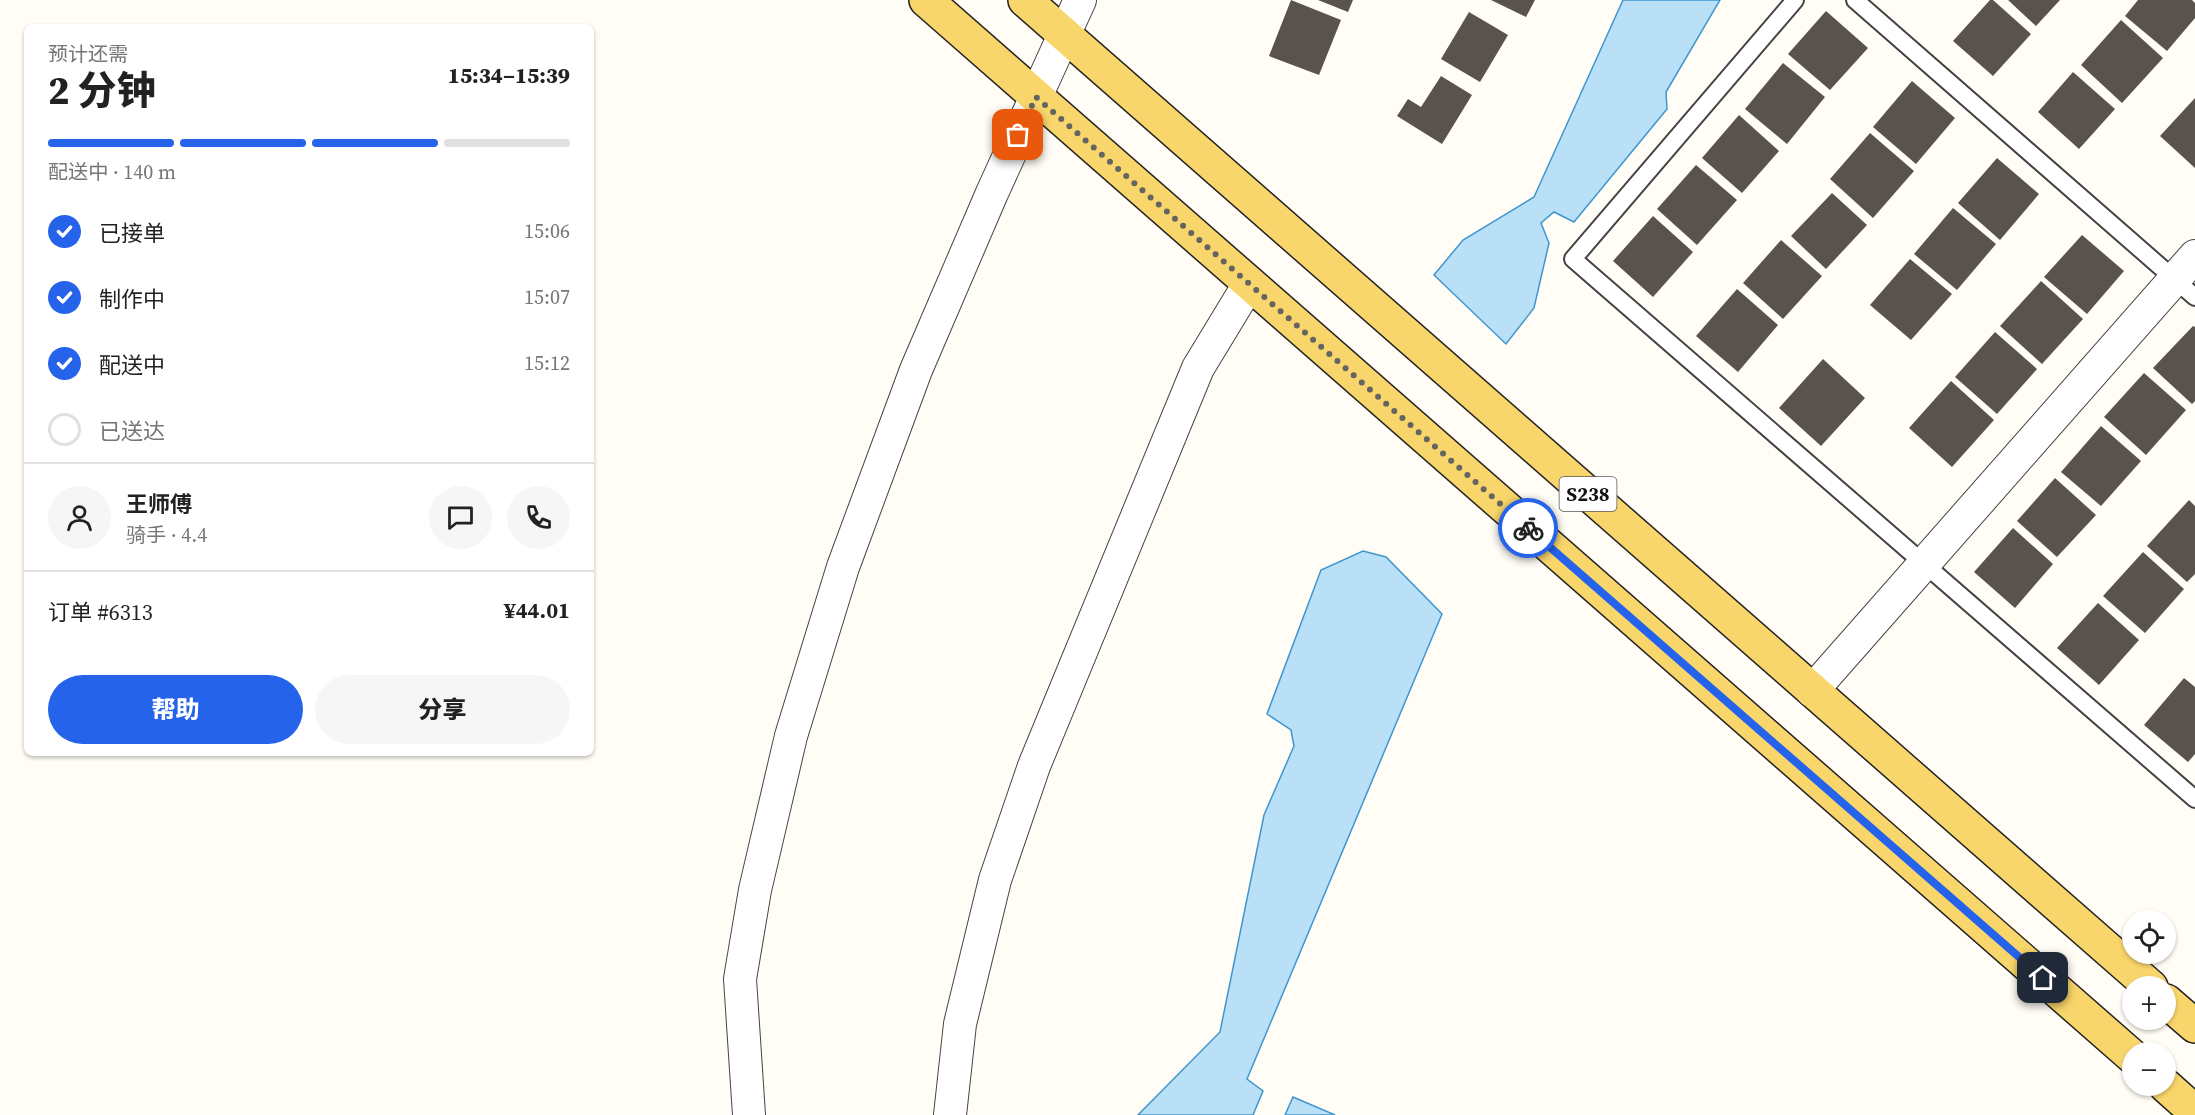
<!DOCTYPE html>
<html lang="zh">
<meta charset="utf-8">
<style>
:root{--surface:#fff;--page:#f6f6f6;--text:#222;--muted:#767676;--line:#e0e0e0;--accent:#2563eb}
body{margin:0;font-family:"Source Serif 4","Noto Sans SC",serif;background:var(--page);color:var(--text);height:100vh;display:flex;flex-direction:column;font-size:22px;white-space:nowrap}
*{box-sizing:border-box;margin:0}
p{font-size:20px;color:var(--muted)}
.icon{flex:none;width:33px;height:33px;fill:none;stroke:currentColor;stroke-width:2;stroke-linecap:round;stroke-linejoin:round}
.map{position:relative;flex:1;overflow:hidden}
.drawer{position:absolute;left:24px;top:24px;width:570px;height:732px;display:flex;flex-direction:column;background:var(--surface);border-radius:9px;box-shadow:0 2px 4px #0004}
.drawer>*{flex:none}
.buttons{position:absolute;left:2122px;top:910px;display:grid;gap:12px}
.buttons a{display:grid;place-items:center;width:54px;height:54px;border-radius:50%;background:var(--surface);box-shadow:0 2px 4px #0004;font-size:30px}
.pin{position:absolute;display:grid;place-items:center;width:51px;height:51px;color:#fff;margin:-26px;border-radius:12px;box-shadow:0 3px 9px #0006}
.courier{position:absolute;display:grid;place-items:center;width:60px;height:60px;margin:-30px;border:4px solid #2563eb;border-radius:50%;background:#fff;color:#222;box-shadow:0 2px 8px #0007}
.overview em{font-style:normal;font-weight:800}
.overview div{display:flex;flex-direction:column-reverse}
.overview{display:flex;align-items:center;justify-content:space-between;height:102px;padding:0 24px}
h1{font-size:39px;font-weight:800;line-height:45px}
.bar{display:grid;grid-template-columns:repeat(4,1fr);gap:9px 6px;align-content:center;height:72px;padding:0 24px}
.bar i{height:8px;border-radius:4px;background:var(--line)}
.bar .active{background:var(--accent)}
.bar p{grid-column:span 4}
.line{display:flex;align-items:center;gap:15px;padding:0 24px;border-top:2px solid var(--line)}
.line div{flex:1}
.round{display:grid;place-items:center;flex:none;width:63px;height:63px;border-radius:32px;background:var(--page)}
ol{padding:0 24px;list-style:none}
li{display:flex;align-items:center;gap:18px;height:66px}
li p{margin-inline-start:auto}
li .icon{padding:6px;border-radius:50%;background:var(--accent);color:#fff;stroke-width:4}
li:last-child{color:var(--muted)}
li i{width:33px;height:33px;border:3px solid var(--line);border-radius:50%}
.primary-button{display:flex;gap:12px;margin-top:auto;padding:12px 24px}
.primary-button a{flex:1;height:69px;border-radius:36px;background:var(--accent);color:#fff;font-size:24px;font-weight:800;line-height:69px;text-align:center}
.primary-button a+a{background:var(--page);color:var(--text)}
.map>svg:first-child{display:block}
.water{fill:#b9e0f7;stroke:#3f96cf;stroke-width:1.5}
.building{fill:#5a524d}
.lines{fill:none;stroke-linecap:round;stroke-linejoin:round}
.service-casing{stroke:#444;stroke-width:20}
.minor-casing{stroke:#444;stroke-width:34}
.primary-casing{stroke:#222;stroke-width:36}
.service{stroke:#fff;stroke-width:16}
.minor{stroke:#fff;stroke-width:32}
.primary{stroke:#f9d66b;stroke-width:33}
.done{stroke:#646461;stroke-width:6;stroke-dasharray:0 10.8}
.route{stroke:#2563eb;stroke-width:8}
.labels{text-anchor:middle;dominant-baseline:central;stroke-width:6;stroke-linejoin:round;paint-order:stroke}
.shield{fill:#fff;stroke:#585858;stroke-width:1.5}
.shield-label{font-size:20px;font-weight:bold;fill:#111}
</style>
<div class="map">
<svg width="2195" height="1115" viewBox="0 0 2195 1115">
<rect width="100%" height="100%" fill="#fffdf5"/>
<path class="water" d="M1623 0H1720L1666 92 1667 109 1574 222 1554 212 1541 223 1549 243 1534 308 1506 344 1434 275 1463 240 1534 197Z
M1363 551 1386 557 1442 614 1247 1079 1263 1091 1253 1115H1138L1220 1032 1264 815 1294 746 1291 730 1267 714 1321 570Z
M1293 1097 1335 1115H1285Z"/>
<path class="building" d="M1291 0 1341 20 1319 75 1269 56Z
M1318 0H1353L1348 12Z
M1491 0H1535L1526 17Z
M1990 0H1993L2031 34 1993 76 1953 41Z
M2008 0H2060L2036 26Z
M2138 0H2192L2195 3V18L2167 51 2125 16Z
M1826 11 1868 48 1830 90 1788 54Z
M1469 12 1508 35 1480 82 1441 59Z
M2121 20 2163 58 2122 103 2081 65Z
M1783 63 1825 97 1787 144 1745 109Z
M2073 72 2115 109 2079 149 2038 112Z
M1441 76 1472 95 1442 144 1397 116 1408 99 1421 107Z
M1912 81 1955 118 1916 164 1873 127Z
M2195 98V168L2160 136Z
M1739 115 1779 151 1742 193 1702 158Z
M1870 133 1914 171 1873 218 1830 179Z
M1997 158 2039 194 2000 240 1958 203Z
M1696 165 1737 200 1697 245 1657 209Z
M1832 193 1867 225 1826 269 1791 236Z
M1953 208 1996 244 1957 290 1914 254Z
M1653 216 1693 252 1653 297 1613 261Z
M2082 235 2124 271 2087 314 2044 277Z
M1781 240 1822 276 1783 319 1743 283Z
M1910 259 1952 294 1911 340 1870 305Z
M2041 281 2083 319 2042 364 2000 326Z
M1737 289 1778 325 1738 372 1696 336Z
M2193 326 2195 327V401L2192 404 2153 368Z
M1995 332 2037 369 1997 414 1955 377Z
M1823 359 1865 398 1821 446 1779 408Z
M2144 373 2186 410 2146 455 2104 417Z
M1951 381 1994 420 1952 467 1909 428Z
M2101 426 2141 461 2101 506 2061 472Z
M2055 478 2096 515 2057 557 2017 521Z
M2189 500 2195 506V574L2187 582 2147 546Z
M2013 528 2053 564 2015 608 1974 572Z
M2143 552 2184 589 2145 633 2103 596Z
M2098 603 2139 640 2099 685 2057 648Z
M2184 678 2195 687V754L2188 762 2144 725Z"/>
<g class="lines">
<defs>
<path id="service" d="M1795 0 1573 259 2195 799
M1855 0 2195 297"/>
<path id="minor" d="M1812 691 2195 256
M749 1115 740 979 755 890 791 736 843 567 916 370 992 193 1080 0
M950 1115 960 1024 995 880 1034 766 1198 368 1249 284"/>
<path id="primary" d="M926 0 2133 1057
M1025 0 2151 987
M2166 1001 2195 1026
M2166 1086 2195 1112"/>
</defs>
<use href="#service" class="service-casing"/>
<use href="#minor" class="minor-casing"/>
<use href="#primary" class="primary-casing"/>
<use href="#service" class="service"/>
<use href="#minor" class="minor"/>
<use href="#primary" class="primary"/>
</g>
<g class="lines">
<path class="done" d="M1018 135 1036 97 1528 528"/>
<path class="route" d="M1528 528 2043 978"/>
</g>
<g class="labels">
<rect class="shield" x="1559.5" y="477" width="57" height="34" rx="4.5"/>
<g class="shield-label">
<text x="1588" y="494">S238</text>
</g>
</g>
</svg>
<div class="buttons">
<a><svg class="icon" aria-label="locate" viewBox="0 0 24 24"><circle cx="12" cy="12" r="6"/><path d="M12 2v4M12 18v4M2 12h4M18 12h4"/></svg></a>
<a>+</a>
<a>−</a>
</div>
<div class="pin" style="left:1018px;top:135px;background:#ea580c"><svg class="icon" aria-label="bag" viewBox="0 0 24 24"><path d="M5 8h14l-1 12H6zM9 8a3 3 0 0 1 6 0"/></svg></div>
<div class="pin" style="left:2043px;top:978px;background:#1f2937"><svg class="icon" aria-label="home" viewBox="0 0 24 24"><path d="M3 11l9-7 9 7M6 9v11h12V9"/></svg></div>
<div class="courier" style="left:1528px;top:528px"><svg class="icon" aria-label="bike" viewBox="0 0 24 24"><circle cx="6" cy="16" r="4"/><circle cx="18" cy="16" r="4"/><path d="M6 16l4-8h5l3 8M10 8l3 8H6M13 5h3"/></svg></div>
<section class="drawer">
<div class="overview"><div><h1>2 分钟</h1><p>预计还需</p></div><em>15:34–15:39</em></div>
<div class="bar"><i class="active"></i><i class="active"></i><i class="active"></i><i></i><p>配送中 · 140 m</p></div>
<ol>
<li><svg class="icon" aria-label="check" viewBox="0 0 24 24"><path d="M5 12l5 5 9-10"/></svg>已接单<p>15:06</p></li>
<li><svg class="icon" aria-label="check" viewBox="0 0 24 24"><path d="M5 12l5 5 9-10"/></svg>制作中<p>15:07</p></li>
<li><svg class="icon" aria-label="check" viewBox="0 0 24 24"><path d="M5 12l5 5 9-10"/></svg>配送中<p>15:12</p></li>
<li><i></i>已送达</li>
</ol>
<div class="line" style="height:108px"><a class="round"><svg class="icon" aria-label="person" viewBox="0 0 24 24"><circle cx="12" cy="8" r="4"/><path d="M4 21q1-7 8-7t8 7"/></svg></a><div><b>王师傅</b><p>骑手 · 4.4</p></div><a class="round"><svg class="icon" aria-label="chat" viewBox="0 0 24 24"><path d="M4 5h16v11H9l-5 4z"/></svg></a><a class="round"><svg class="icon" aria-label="phone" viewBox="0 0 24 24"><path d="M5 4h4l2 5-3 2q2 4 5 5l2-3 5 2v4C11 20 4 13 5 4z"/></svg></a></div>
<div class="line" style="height:78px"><div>订单 #6313</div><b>¥44.01</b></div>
<div class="primary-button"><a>帮助</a><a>分享</a></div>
</section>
</div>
